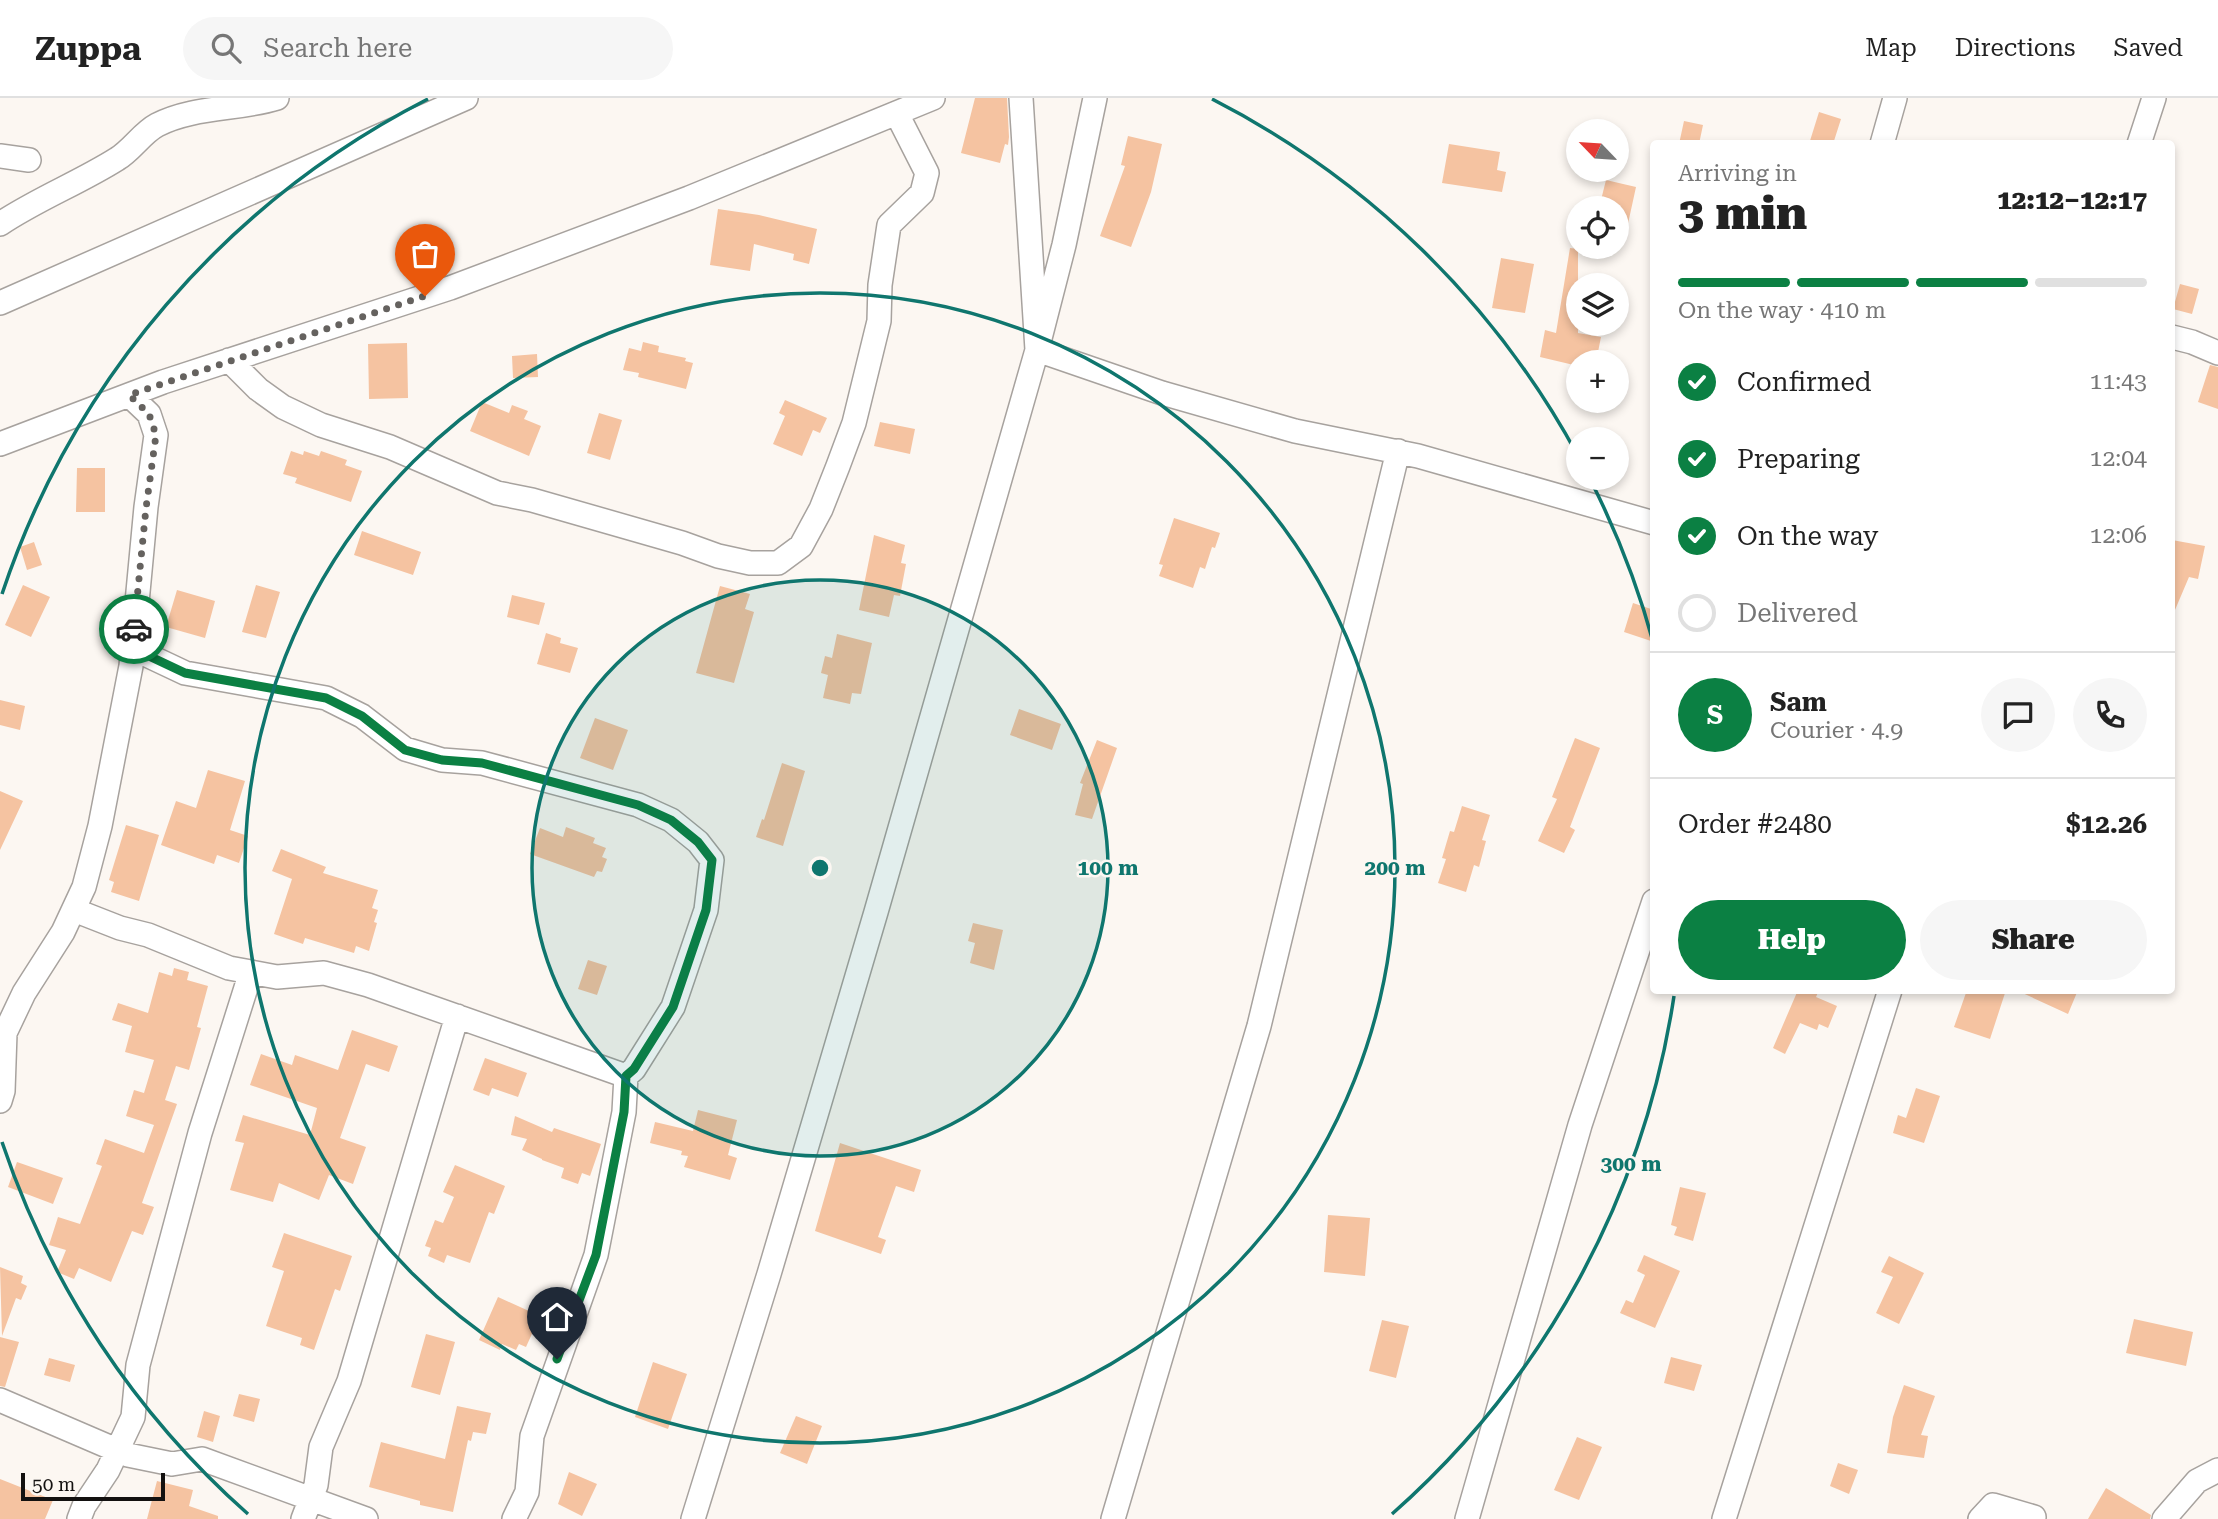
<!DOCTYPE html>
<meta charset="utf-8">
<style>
:root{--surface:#fff;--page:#f6f6f6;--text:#222;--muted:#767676;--line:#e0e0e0;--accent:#0b8043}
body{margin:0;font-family:"Roboto Serif",serif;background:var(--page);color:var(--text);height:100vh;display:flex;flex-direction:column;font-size:26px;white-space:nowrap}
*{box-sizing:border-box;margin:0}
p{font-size:23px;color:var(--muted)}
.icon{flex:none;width:38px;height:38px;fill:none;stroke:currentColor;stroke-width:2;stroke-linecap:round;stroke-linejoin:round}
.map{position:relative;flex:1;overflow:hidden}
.sheet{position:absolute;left:1650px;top:42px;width:525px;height:854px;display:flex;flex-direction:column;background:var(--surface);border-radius:7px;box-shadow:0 4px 10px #0003}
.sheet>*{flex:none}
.needle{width:46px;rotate:295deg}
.controls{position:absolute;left:1566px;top:21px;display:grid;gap:14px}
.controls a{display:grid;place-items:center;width:63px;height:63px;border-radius:50%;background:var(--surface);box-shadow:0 4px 10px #0003;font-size:35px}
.scale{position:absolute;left:21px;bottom:18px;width:144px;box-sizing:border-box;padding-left:7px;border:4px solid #131110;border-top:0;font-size:19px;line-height:24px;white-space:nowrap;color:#131110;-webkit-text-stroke:5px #fcf7f2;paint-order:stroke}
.pin{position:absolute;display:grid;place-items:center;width:60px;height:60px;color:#fff;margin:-72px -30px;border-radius:50% 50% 50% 0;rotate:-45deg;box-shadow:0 0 7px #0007}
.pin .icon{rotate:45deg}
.courier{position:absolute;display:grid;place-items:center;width:70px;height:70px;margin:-35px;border:5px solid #0b8043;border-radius:50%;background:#fff;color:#222;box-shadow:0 2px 9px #0007}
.overview em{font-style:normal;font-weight:800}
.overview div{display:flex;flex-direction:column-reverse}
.overview{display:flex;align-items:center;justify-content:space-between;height:119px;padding:0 28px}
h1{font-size:46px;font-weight:800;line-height:52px}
.bar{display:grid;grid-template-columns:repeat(4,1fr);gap:10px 7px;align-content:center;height:84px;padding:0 28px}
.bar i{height:9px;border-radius:5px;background:var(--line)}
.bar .active{background:var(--accent)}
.bar p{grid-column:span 4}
.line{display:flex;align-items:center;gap:18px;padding:0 28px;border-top:2px solid var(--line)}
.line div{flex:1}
.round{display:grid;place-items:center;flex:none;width:74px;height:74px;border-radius:37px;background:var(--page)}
ol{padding:0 28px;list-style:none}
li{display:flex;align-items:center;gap:21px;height:77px}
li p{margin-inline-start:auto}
li .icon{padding:7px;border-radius:50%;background:var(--accent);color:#fff;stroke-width:4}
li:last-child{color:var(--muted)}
li i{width:38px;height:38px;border:4px solid var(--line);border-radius:50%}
.button{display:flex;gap:14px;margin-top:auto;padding:14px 28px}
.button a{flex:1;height:80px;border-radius:42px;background:var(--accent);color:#fff;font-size:28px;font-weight:800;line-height:80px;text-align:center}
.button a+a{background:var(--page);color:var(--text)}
header{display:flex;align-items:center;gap:42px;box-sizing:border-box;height:98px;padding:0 35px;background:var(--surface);border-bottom:2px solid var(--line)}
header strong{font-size:33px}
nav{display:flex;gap:38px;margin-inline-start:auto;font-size:24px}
.search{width:490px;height:63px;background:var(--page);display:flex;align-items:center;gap:18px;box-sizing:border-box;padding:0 24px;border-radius:38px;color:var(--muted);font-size:26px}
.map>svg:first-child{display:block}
.building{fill:#f5c3a1}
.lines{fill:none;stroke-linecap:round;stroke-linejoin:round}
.minor-casing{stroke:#a7a29e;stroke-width:26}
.minor{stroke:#fff;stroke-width:23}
.done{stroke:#65625f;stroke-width:7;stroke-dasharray:0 12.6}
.route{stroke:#0b8043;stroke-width:9}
.ring{fill:none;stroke:#0f766e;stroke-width:3.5}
.centre{fill:#0f766e;stroke:#fcf7f2;stroke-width:3.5}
.ring-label{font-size:21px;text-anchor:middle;font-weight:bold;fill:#0f766e;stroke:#fcf7f2;stroke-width:5;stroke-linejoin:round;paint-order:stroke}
</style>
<header>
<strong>Zuppa</strong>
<div class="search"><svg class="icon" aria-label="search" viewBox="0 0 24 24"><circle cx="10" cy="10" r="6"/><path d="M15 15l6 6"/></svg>Search here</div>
<nav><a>Map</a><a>Directions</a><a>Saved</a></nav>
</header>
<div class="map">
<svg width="2218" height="1421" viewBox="0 0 2218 1421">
<rect width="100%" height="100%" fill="#fcf7f2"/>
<path class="building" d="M975 0H1007L1009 39 1008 47 1005 46 1000 65 961 55Z
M1819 14 1841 21 1833 46H1809Z
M1684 23 1703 27 1699 46H1679Z
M1128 38 1162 46 1151 94 1131 149 1100 138 1125 68 1121 67Z
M1449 46 1500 54 1497 72 1506 74 1502 94 1442 85Z
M1606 82 1636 89 1624 144 1617 143V110H1599Z
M718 111 759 117 817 131 809 166 793 162 794 156 754 146 750 173 710 167Z
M1570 150 1578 151V235L1601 239 1596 264H1578V268L1540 259 1545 232 1556 235Z
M1501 160 1534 166 1525 215 1492 210Z
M2180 186 2199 191 2192 216 2173 211Z
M643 244 659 248 658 254 686 260 685 263 693 265 686 291 638 279 639 275 623 272 629 250 641 253Z
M407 245 408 300 369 301 368 246Z
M537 256 538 279 513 280 512 258Z
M2210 267 2218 269V311L2198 304Z
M785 302 827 320 820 335 813 332 802 358 773 346 785 318 779 315Z
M482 304 509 315 512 307 528 313 524 321 541 328 529 358 470 333Z
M599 315 622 322 610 362 587 355Z
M880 324 915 331 910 356 874 348Z
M291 353 303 357 304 353 319 358 321 353 347 362 345 367 362 373 351 404 295 385 297 380 283 376Z
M77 370H105V414H76Z
M1174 420 1220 435 1215 450 1212 449 1205 471 1200 469 1193 490 1159 478 1163 467 1159 466Z
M362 433 421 454 413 477 354 457Z
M874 437 905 447 901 465 906 466 900 498 894 497 889 519 859 512Z
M2172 442 2205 448 2198 481 2189 479 2172 519Z
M34 444 42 467 27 472 20 449Z
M23 487 50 499 31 539 5 527Z
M256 487 280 494 266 540 242 534Z
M720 488 750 496 745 511 754 514 734 585 696 575Z
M177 492 215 503 205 540 166 529Z
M512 497 545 505 539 527 507 519Z
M1633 505 1654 512V544L1624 534Z
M546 535 561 540 560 545 578 550 570 575 537 566Z
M837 536 872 545 861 596 852 595 850 606 823 600 828 577 821 575 825 558 832 560Z
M0 602 25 608 20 632 0 627Z
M1019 611 1061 626 1052 652 1010 637Z
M595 620 628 632 613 672 580 660Z
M1575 640 1600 650 1570 729 1575 732 1564 755 1538 743 1557 701 1552 699Z
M1097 642 1117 650 1092 721 1075 717 1083 686 1080 685Z
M782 665 805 673 783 748 756 739 762 721 764 722Z
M208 672 245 683 230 732 248 738 239 765 217 757 214 766 161 747 176 703 196 710Z
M0 693 23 703 0 752Z
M1462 708 1490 717 1482 742 1486 743 1479 769 1474 767 1466 794 1438 785 1446 761 1442 760 1450 733 1454 734Z
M126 727 159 737 139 803 111 794 114 784 109 782Z
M566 729 595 740 593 745 606 750 602 759 607 761 602 774 597 773 594 779 530 756 540 730 563 739Z
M281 751 326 769 323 775 378 792 372 810 378 812 374 824 377 825 369 853 356 848 354 855 305 840 303 846 274 836 292 781 272 773Z
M973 825 1003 832 994 872 970 865 975 845 968 843Z
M588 862 607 868 597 897 578 891Z
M174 870 189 874 187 882 208 888 197 929 201 930 189 972 176 968 165 1002 177 1006 142 1105 154 1109 143 1137 132 1133 111 1184 79 1170 74 1181 57 1174 66 1152 49 1147 58 1119 80 1126 102 1068 96 1066 105 1041 144 1055 154 1027 126 1018 134 992 144 995 154 962 125 954 132 928 112 922 118 905 148 915 159 874 172 878Z
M1798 892H1819L1816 899 1837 908 1828 930 1819 926 1817 932 1800 925 1785 956 1773 950Z
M1967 892H2006L1990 941 1954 929Z
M2016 892H2078L2068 916Z
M352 932 398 948 389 974 366 966 340 1040 366 1049 353 1086 329 1077 319 1102 279 1085 273 1104 230 1092 244 1045 235 1043 243 1017 310 1037 317 1010 250 987 261 956 292 967 295 957 338 972Z
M485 960 527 975 518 999 492 990 489 998 473 992Z
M1916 990 1940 998 1924 1045 1893 1035 1898 1017 1906 1020Z
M698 1012 737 1022 728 1057 737 1060 730 1082 684 1069 688 1058 681 1057 682 1053 650 1045 655 1024 693 1033Z
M515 1018 552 1034 554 1030 601 1046 590 1078 582 1075 578 1086 561 1080 564 1070 542 1062V1061L522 1052 527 1041 511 1037Z
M840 1045 921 1072 914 1094 896 1088 878 1139 886 1142 881 1156 815 1133Z
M17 1064 63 1080 53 1106 8 1089Z
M455 1067 505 1088 494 1116 489 1114 470 1165 447 1157 444 1165 428 1158 431 1150 425 1148 435 1122 443 1125 454 1099 443 1094Z
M1680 1089 1706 1095 1693 1143 1674 1137 1677 1129 1671 1127Z
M1328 1117 1370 1120 1365 1178 1324 1174Z
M284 1135 352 1158 340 1193 335 1191 314 1252 300 1247 302 1240 266 1228 284 1173 272 1169Z
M1644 1157 1680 1173 1655 1230 1620 1215 1626 1202 1633 1205 1645 1177 1637 1173Z
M1889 1158 1924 1175 1899 1226 1876 1215 1893 1179 1881 1174Z
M0 1169 23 1178 21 1185 27 1188 21 1202 16 1200 2 1238Z
M498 1199 540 1218 526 1249 519 1246 516 1252 502 1246 500 1252 479 1242Z
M2134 1221 2193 1234 2186 1268 2126 1255Z
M1382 1222 1409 1228 1396 1280 1369 1273Z
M426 1236 455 1244 440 1297 411 1289Z
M0 1239 19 1244 5 1289 0 1288Z
M1671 1259 1702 1267 1694 1293 1664 1285Z
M49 1260 75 1267 70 1284 44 1277Z
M653 1264 687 1276 668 1331 635 1319Z
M1904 1287 1935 1298 1921 1337 1928 1338 1924 1360 1887 1355 1893 1319Z
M239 1296 260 1301 254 1324 233 1318Z
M457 1308 491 1315 486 1336 473 1334 471 1343 468 1342 453 1414 420 1407V1403L369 1389 381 1344 445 1361Z
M204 1313 220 1318 213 1344 197 1339Z
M796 1318 822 1328 807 1366 780 1355Z
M1577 1339 1602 1349 1579 1402 1554 1392Z
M1838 1365 1858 1372 1849 1396 1830 1388Z
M569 1374 597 1386 582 1418 558 1406Z
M0 1381 53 1402 45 1421H0Z
M157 1383 193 1392 189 1408 218 1418V1421H147Z
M2106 1390 2151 1417 2150 1421H2088Z"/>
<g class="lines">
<defs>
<path id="minor" d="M1021 0 1037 252 1162 295 1295 333 1418 358 1654 425
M1882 46 1895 0
M2139 46 2154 0
M0 58 29 62
M0 126C37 101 79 85 117 61 132 52 142 35 157 27 194 8 239 12 277 0
M0 205 466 0
M2172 239 2192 244 2218 255
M229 262 258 291 283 309 321 327 390 349 497 395 532 402 682 445 718 458 750 465H778L801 448 821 411 838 368 854 325 879 223 880 187 889 127 922 95 927 75 897 16
M0 346 163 284 450 190 689 100 933 0
M132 550 185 575 326 600 362 618 405 651 442 662 482 665 638 707 671 722 698 744 712 762 706 812 673 909 634 971 626 978 624 1014 596 1157 532 1338 527 1394 514 1421
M74 812 120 830 148 837 229 870 277 879 324 875 368 887 626 978
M0 1003 3 993 5 935 24 895 63 834 84 789 100 728 131 568 146 409 156 337 149 316 129 297
M0 1302 128 1357 172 1366 202 1361 366 1421
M79 1421 84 1408 108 1372 133 1319 138 1267 200 1035 251 874
M303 1421 316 1387 321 1349 349 1283 457 918
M693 1421 769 1176 876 814 1037 252 1064 147 1095 0
M1113 1421 1259 928 1398 353
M1467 1421 1580 1027 1654 803
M1724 1421 1890 892
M1980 1421 1993 1407 2034 1419
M2164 1421 2197 1383 2218 1372"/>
</defs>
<use href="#minor" class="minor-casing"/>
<use href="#minor" class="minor"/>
</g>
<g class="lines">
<path class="done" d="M134 531 146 410 156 337 149 316 129 297 425 198"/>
<path class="route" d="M134 531 132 550 185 575 326 600 362 618 405 652 442 662 482 665 638 707 671 722 698 744 712 762 706 812 673 909 634 971 626 978 624 1014 596 1157 557 1261"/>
</g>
<circle cx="820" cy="770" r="288" fill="#0f766e" fill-opacity=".12"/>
<g class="ring">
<circle cx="820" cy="770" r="288"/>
<circle cx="820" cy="770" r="575"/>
<path d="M1674 898A863 863 0 0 1 1392 1416M248 1416A863 863 0 0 1 2 1044M2 496A863 863 0 0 1 428 1M1212 1A863 863 0 0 1 1578 358M1592 385A863 863 0 0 1 1654 547"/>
</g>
<circle cx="820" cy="770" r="10" class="centre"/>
<g class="ring-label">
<text x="1108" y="777">100 m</text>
<text x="1395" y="777">200 m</text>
<text x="1631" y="1073">300 m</text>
</g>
</svg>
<div class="controls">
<a><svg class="needle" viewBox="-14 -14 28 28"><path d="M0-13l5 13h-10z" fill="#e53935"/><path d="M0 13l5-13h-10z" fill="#767676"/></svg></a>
<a><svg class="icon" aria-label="locate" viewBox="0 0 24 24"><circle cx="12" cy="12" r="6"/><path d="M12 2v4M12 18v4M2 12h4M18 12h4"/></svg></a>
<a><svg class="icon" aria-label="layers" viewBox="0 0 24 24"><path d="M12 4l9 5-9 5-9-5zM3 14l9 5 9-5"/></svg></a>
<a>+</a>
<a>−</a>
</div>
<div class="scale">50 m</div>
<div class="pin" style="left:425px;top:198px;background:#ea580c"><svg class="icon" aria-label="bag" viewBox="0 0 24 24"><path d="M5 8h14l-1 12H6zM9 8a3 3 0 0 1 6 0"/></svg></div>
<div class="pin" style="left:557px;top:1261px;background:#1f2937"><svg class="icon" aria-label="home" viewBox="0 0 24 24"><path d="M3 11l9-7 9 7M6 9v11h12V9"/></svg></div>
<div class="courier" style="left:134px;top:531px"><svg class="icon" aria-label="car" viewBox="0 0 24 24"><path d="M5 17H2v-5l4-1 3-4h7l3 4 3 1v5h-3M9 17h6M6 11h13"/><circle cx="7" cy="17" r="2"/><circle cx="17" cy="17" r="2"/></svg></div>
<section class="sheet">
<div class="overview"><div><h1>3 min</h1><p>Arriving in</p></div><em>12:12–12:17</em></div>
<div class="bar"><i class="active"></i><i class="active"></i><i class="active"></i><i></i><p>On the way · 410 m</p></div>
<ol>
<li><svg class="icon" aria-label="check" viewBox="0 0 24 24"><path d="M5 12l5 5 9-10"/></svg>Confirmed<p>11:43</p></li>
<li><svg class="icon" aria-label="check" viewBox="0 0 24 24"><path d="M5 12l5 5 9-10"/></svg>Preparing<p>12:04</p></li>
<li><svg class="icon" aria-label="check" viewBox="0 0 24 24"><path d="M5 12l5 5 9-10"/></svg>On the way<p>12:06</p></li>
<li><i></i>Delivered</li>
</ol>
<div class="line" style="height:126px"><b class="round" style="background:var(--accent);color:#fff">S</b><div><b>Sam</b><p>Courier · 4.9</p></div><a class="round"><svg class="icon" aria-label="chat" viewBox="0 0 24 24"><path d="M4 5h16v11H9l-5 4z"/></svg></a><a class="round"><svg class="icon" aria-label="phone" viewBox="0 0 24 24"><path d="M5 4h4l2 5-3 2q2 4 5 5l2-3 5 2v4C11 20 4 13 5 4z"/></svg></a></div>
<div class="line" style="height:91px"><div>Order #2480</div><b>$12.26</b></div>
<div class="button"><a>Help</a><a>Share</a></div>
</section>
</div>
